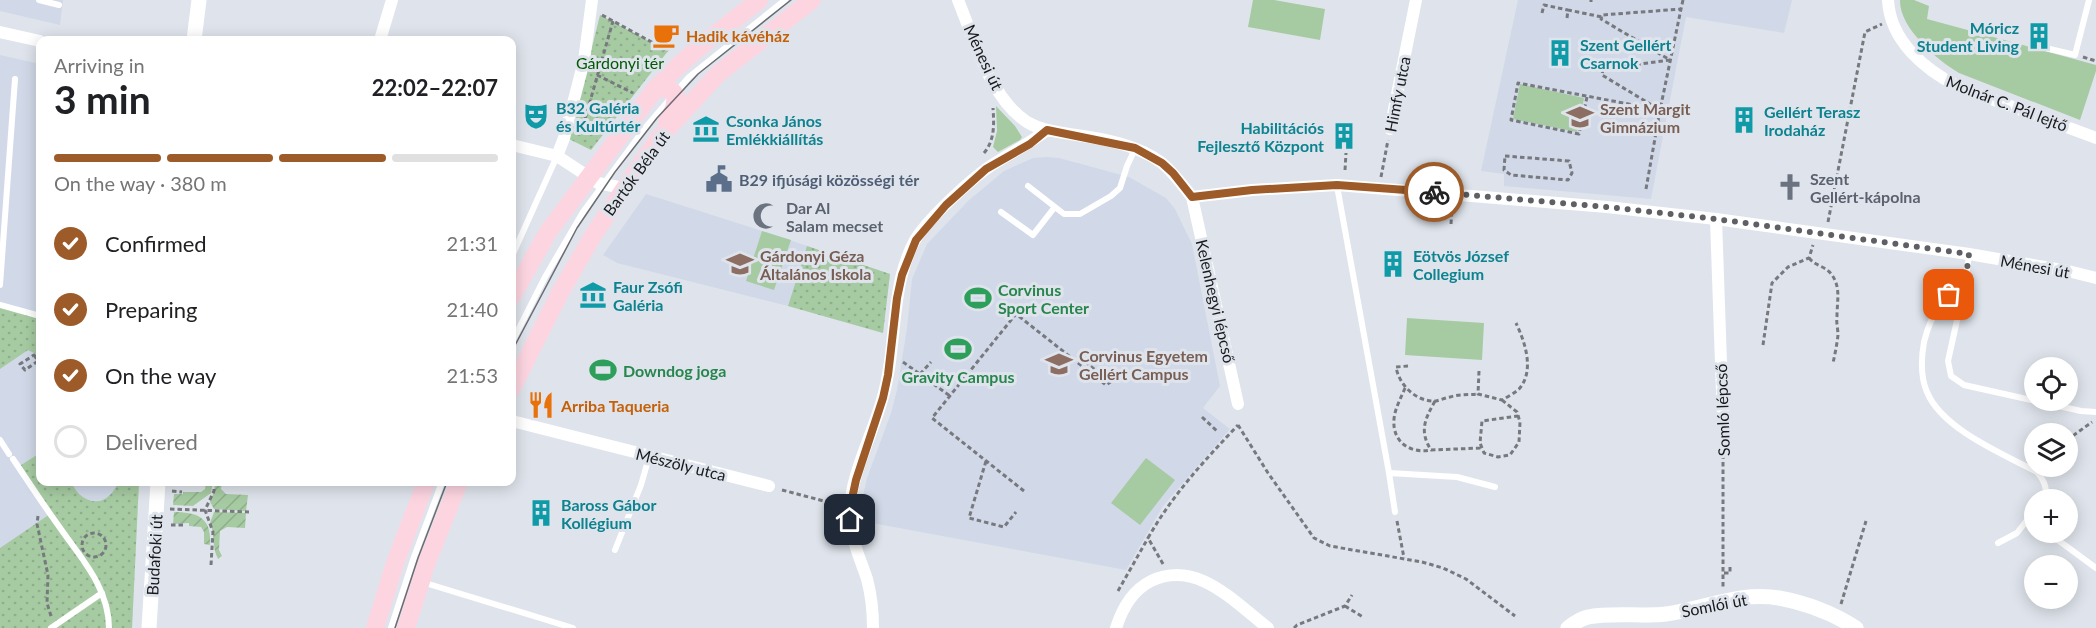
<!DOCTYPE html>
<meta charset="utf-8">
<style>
:root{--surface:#fff;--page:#f6f6f6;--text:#202124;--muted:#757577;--line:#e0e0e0;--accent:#9d5b29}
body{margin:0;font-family:Lato,sans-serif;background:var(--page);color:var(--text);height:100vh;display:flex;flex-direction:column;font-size:22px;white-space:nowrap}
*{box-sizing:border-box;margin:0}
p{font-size:20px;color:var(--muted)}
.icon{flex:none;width:33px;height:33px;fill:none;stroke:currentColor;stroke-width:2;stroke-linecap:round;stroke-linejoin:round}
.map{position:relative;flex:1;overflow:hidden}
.panel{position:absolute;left:36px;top:36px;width:480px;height:450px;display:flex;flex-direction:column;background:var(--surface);border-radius:12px;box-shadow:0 3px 15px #0003}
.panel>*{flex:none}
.fabs{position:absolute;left:2024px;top:357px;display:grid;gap:12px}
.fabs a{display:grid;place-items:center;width:54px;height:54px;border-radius:50%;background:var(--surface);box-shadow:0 3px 15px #0003;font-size:30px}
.pin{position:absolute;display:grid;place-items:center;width:51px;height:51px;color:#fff;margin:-26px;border-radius:12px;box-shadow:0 3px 9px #0006}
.courier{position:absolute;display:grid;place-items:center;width:60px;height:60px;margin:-30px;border:4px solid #9d5b29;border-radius:50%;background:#fff;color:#222;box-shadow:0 2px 8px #0007}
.headline em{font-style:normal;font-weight:700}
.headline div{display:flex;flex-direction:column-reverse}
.headline{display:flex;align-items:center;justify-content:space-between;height:102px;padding:0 18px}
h1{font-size:39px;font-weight:700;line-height:45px}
.bar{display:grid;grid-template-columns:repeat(4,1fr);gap:9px 6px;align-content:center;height:72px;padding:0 18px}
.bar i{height:8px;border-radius:4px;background:var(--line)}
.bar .active{background:var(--accent)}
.bar p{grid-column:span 4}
ol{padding:0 18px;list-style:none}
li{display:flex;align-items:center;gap:18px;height:66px}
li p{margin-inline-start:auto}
li .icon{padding:6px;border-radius:50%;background:var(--accent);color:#fff;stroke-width:4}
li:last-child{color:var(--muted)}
li i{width:33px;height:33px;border:3px solid var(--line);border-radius:50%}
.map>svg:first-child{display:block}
.built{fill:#d1d9e8}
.grass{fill:#a6cba2}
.park{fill:url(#park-dots)}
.garden{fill:url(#garden-furrows)}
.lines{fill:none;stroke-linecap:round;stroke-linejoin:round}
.path{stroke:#77797f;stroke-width:3;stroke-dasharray:4.5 3;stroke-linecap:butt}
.service{stroke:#fff;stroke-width:6}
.minor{stroke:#fff;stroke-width:12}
.tertiary{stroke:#fff;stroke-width:15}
.secondary{stroke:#fcd5e1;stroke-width:18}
.tram{stroke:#6a6c71;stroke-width:1.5}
.done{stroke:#5e6065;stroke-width:6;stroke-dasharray:0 10.8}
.route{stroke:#9d5b29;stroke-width:8}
.labels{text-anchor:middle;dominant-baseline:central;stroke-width:6;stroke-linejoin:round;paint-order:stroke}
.culture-label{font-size:16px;font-weight:bold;fill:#0d838f;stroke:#dfe4ec;text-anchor:start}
.food-label{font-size:16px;font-weight:bold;fill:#c56008;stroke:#dfe4ec;text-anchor:start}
.street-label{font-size:16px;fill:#18191c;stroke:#dfe4ec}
.park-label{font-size:16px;fill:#025904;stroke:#dfe4ec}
.education-label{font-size:16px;font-weight:bold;fill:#785e54;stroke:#dfe4ec;text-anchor:start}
.worship-label{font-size:16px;font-weight:bold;fill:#5b616d;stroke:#dfe4ec;text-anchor:start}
.service-label{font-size:16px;font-weight:bold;fill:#4e5e75;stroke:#dfe4ec;text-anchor:start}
.leisure-label{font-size:16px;font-weight:bold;fill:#27864d;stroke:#dfe4ec;text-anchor:start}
</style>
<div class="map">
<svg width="2096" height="628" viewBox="0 0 2096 628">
<defs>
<pattern id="park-dots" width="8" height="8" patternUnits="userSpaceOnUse" patternTransform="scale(1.5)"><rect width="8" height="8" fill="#a6cba2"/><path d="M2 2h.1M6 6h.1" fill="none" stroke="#8eae8b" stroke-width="1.8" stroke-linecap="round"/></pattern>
<pattern id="garden-furrows" width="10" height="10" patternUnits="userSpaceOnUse" patternTransform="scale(1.5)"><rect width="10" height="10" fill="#a6cba2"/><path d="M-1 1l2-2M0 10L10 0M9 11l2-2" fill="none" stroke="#8eae8b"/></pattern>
</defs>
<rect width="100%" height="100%" fill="#dfe4ec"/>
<path class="built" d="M0 0H63L60 25 0 11Z
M1518 0H1792L1784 33 1686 17 1651 199 1504 186V174L1481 171Z
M0 55 40 64V482H139L132 628H0Z
M1047 157 1059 158 1129 177 1166 198 1175 209 1192 244 1220 386 1203 408 1230 429 1163 506 1126 570 861 521 863 496 867 478 891 413 897 390 907 328 912 279 927 244 969 200 1004 171 1033 158Z
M646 194 772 234 890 274 883 333 788 306 617 263 603 255Z"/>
<path class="grass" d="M1253 0H1274L1325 9 1320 40 1248 27Z
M1900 0H1914L1929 6 1927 19 2096 65V71L2080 120 1959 73C1937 60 1899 28 1900 0Z
M1520 84 1584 98 1577 132 1513 119Z
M996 106 1015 126 1022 137 1020 140 998 152 993 147 997 131Z
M762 231 791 240 774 290 746 281Z
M1407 318 1484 323 1482 360 1405 355Z
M1146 458 1175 480 1140 525 1111 503Z"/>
<path class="park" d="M600 15 668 51 591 150 569 139Z
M807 246 890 274 883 333 788 306Z
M0 305 40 316V363L34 353 28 350 0 369Z
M40 453V482H70C73 485 76 491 79 494 96 509 112 499 118 482H139L132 628H0V548L50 514 18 467Z"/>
<path class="garden" d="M206 482H213L211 493 193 506 173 505 174 494H183V492H201L205 489Z
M215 482H222L221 489 226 494 248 495 246 511 214 509 210 502 214 492Z
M174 512C198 512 212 518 210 545L204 544V532L201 527 189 526V523L173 524Z
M214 512 246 513 245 528 227 527 220 531 219 550 222 556 218 559C211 545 216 536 210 523Z"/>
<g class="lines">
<path class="path" d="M1591 0V2
M1542 13 1544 5 1568 10
M602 15 668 51
M1567 18 1568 10 1602 17
M2083 57 2096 61
M597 75 633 93
M1587 97 1579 134 1511 120 1518 83 1660 110 1681 9
M588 107 623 106
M581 133 613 21
M984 153C995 140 994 124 993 108
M1505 156 1569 161 1572 173 1568 180 1511 175 1504 170Z
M1345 170 1346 153
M1381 177 1388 140
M1646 189 1660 110 1602 75 1603 69 1670 60 1601 19 1602 15 1681 9 1683 0
M1828 222 1865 32 1882 24
M1451 224 1452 208
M1809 258C1815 266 1826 266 1832 275 1841 288 1837 301 1837 316 1836 322 1838 329 1838 335 1837 344 1835 354 1833 363
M1763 345 1772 283 1788 267 1809 258 1813 245
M34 355 38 361 25 370 20 364Z
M903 362 950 396
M1080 364 1083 360 1110 382
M1408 366 1396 367C1399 385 1416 402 1436 401 1440 400 1445 398 1450 397 1459 394 1469 395 1478 394
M1479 371 1478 394 1502 400C1507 397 1515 393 1519 389 1535 371 1525 342 1516 323
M920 374 931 362
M1405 388C1401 398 1395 408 1394 419 1392 442 1410 454 1431 450
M1502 400 1517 412 1520 422 1519 442 1510 455 1498 457 1484 453 1480 443 1482 421 1518 416
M1435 401C1425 419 1419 431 1431 450L1482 448
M1202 417 1217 431
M1238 425 1268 473 1314 538 1330 546 1422 562 1443 568 1466 579 1515 616
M1723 432V587
M2067 440 2092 422
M986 461 969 518 1004 527 1016 512
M782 490 839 505
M172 491 182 492
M1024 491 932 418 1016 314 1106 385 1118 377
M170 509 249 512
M38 516 37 524 48 575 47 603 51 616
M1397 521 1404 558
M171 525H186
M82 545a12 12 0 1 1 24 0a12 12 0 1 1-24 0Z
M1163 564 1148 538C1173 494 1204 461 1238 425
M211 565 213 532 205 510 214 491V482
M1724 573H1730V566
M1118 591 1148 538
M1841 604 1866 521
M1345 606 1363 617
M1294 628 1297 625 1345 606 1352 595"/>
<path class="service" d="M39 0 59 5
M2037 46 2075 55 2089 0
M1028 186 1064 214H1080L1111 196 1120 188 1127 166 1135 149
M1337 186 1389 473 1457 477 1495 487
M1001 212 1033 235 1054 208
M1969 255 1965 284C1941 300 1931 314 1924 342 1921 359 1920 376 1927 392 1942 429 2003 454 2037 472 2044 480 2049 489 2044 500
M512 256 557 156
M1965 284 1948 361 1951 376 1964 385 2081 411 2096 412
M0 285 15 79
M0 305 40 316
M512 342 545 277 583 212 645 128 689 77 785 0
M0 440 9 454
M13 459C28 481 42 503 58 525 80 557 109 587 109 628
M1389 473 1395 512
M2047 532 2096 568
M1998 543 2017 533 2034 511
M615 550 641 485 649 457
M422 582 573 628
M51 628 102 593
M391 628 414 557 442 482"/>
<path class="minor" d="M958 0C974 39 990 98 1027 122 1042 131 1059 132 1076 135 1105 139 1138 145 1162 163 1174 173 1183 186 1192 197L1238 404
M1888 0C1890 41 1925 70 1959 87L2096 138
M0 32 40 41
M380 40 392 0
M1390 129 1416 0
M512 145 557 156 598 183 623 188
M557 156 564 138 584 61 592 0
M1192 197 1252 190 1337 185 1607 207 1716 219 1969 254 2068 271 2096 278
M1716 219 1723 421
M512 421 769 486
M873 628C873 612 871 594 867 579 860 558 851 540 850 517 848 480 872 436 882 400 894 360 892 318 901 278 904 266 909 251 915 240 928 219 966 184 986 169 1006 155 1028 145 1047 130
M1116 628C1122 609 1133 590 1151 581 1197 559 1234 602 1268 628"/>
<path class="tertiary" d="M194 40 199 0
M149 628 158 482
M1568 628C1574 623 1580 619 1588 617 1613 612 1641 617 1666 614 1704 609 1740 591 1779 598 1806 603 1834 614 1856 628"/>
<path class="secondary" d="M655 89C664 88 671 87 676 96L674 109 667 121
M512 296 548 232 655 89 677 67 697 49 759 0
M512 388 561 291 594 234 658 139 718 74 812 0
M375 628 395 563 426 482
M406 628 427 562 459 482"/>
<path class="tram" d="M512 351 577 228 615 172 657 118 698 74 791 0
M395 628 418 558 447 482"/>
</g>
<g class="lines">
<path class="done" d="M1434 192 1607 207 1716 219 1969 254 1965 284 1949 295"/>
<path class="route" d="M850 520V508L856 480 883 398 888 375 897 298 902 275 916 240 946 205 986 169 1030 144 1047 130 1135 148 1162 163 1173 173 1192 197 1252 190 1337 185 1434 192"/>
</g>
<defs>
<symbol id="cafe-bare" viewBox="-9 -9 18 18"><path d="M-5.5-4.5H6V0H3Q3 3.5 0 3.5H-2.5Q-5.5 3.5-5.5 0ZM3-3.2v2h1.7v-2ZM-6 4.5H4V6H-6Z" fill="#e8710a" stroke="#dfe4ec" stroke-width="2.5" paint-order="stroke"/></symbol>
<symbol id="building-bare" viewBox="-9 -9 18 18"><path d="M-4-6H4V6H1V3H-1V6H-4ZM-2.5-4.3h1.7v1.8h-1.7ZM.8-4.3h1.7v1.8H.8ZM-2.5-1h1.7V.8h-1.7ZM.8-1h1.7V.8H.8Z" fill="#0f9aa8" stroke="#dfe4ec" stroke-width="2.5" paint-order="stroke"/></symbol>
<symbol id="theatre-bare" viewBox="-9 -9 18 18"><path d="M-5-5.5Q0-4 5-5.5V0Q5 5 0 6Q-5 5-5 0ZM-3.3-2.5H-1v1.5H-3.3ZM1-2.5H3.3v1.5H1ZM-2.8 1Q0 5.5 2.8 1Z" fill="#0f9aa8" stroke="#dfe4ec" stroke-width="2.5" paint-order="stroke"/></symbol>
<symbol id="school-bare" viewBox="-9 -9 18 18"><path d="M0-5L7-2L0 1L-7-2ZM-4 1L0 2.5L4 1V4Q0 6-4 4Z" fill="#8d6e63" stroke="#dfe4ec" stroke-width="2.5" paint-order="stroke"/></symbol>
<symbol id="museum-bare" viewBox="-9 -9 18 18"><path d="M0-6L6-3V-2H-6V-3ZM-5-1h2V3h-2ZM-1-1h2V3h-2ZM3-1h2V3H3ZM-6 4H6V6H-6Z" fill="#0f9aa8" stroke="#dfe4ec" stroke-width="2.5" paint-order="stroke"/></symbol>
<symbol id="civic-bare" viewBox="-9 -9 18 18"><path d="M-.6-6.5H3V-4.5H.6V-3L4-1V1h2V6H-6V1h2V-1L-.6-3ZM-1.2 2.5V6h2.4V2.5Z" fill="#5c6f8a" stroke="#dfe4ec" stroke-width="2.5" paint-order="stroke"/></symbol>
<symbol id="church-bare" viewBox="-9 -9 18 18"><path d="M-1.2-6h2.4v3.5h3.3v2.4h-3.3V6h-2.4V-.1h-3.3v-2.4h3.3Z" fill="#6b7280" stroke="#dfe4ec" stroke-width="2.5" paint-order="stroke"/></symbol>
<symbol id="mosque-bare" viewBox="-9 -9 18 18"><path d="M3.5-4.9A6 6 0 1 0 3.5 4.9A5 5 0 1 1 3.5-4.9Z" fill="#6b7280" stroke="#dfe4ec" stroke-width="2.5" paint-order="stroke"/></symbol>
<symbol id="stadium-bare" viewBox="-9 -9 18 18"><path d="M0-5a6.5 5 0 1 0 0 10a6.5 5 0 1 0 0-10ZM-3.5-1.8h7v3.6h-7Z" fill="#2e9e5b" stroke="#dfe4ec" stroke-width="2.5" paint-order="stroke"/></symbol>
<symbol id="university-bare" viewBox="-9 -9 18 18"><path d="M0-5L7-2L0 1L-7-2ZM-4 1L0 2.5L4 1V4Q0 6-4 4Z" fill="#8d6e63" stroke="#dfe4ec" stroke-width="2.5" paint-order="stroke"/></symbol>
<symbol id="restaurant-bare" viewBox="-9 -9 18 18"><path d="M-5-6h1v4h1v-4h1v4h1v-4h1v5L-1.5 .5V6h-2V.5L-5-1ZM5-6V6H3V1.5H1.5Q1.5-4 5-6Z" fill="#e8710a" stroke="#dfe4ec" stroke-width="2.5" paint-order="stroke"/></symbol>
</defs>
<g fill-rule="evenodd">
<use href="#cafe-bare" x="647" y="16" width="38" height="38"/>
<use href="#building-bare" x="2020" y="17" width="38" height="38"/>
<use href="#building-bare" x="1541" y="34" width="38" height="38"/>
<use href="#theatre-bare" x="517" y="97" width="38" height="38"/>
<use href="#school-bare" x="1561" y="98" width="38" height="38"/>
<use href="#building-bare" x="1725" y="101" width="38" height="38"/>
<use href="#museum-bare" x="687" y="110" width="38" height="38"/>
<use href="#building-bare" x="1325" y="117" width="38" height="38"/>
<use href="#civic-bare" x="700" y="160" width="38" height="38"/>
<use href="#church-bare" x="1771" y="168" width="38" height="38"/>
<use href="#mosque-bare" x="747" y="197" width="38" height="38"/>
<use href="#school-bare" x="721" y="245" width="38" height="38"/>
<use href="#building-bare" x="1374" y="245" width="38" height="38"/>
<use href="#museum-bare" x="574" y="276" width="38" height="38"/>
<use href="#stadium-bare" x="959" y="279" width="38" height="38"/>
<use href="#stadium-bare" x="939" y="330" width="38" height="38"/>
<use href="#university-bare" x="1040" y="345" width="38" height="38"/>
<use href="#stadium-bare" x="584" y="351" width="38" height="38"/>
<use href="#restaurant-bare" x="522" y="386" width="38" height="38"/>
<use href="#building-bare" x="522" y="494" width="38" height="38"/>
</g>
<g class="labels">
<g class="culture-label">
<text x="2019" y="27" text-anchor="end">Móricz<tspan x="2019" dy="18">Student Living</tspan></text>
<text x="1580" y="44">Szent Gellért<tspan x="1580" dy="18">Csarnok</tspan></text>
<text x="556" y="107">B32 Galéria<tspan x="556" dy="18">és Kultúrtér</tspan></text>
<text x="1764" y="111">Gellért Terasz<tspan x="1764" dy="18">Irodaház</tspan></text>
<text x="726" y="120">Csonka János<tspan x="726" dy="18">Emlékkiállítás</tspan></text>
<text x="1324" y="127" text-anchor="end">Habilitációs<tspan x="1324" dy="18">Fejlesztő Központ</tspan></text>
<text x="1413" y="255">Eötvös József<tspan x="1413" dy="18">Collegium</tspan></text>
<text x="613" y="286">Faur Zsófi<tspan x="613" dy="18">Galéria</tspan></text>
<text x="561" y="504">Baross Gábor<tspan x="561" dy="18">Kollégium</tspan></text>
</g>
<g class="food-label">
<text x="686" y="35">Hadik kávéház</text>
<text x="561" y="405">Arriba Taqueria</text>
</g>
<g class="street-label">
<text transform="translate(984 57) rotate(65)">Ménesi út</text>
<text transform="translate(1397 94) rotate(-79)">Himfy utca</text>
<text transform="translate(2007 103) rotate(21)">Molnár C. Pál lejtő</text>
<text transform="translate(636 173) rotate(-54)">Bartók Béla út</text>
<text transform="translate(2035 266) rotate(10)">Ménesi út</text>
<text transform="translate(1216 301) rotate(77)">Kelenhegyi lépcső</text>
<text transform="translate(1722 410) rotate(-92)">Somló lépcső</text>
<text transform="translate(681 464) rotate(14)">Mészöly utca</text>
<text transform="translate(154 555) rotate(-87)">Budafoki út</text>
<text transform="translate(1714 605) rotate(-11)">Somlói út</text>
</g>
<g class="park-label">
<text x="620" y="62">Gárdonyi tér</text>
</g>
<g class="education-label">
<text x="1600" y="108">Szent Margit<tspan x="1600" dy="18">Gimnázium</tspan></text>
<text x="760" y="255">Gárdonyi Géza<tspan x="760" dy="18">Általános Iskola</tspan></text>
<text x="1079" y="355">Corvinus Egyetem<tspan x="1079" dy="18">Gellért Campus</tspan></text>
</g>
<g class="worship-label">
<text x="1810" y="178">Szent<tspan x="1810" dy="18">Gellért-kápolna</tspan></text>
<text x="786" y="207">Dar Al<tspan x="786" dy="18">Salam mecset</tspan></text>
</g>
<g class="service-label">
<text x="739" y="179">B29 ifjúsági közösségi tér</text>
</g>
<g class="leisure-label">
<text x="998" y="289">Corvinus<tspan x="998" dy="18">Sport Center</tspan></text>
<text x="623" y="370">Downdog joga</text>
<text x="958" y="376" text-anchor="middle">Gravity Campus</text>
</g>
</g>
</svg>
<div class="fabs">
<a><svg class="icon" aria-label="locate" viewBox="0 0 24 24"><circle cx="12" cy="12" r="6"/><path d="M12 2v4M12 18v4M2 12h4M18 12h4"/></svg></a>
<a><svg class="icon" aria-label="layers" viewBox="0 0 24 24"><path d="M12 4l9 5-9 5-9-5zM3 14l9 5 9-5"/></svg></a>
<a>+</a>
<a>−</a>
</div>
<div class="pin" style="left:1949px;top:295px;background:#ea580c"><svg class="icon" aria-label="bag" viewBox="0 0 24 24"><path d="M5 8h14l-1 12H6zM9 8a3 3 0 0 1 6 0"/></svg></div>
<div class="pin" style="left:850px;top:520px;background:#1f2937"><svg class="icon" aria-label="home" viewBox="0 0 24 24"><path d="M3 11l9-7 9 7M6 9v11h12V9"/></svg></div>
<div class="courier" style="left:1434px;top:192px"><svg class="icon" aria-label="bike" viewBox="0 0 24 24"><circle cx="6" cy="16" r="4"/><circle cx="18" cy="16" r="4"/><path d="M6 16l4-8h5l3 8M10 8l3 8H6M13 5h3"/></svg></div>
<section class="panel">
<div class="headline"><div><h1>3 min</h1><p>Arriving in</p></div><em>22:02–22:07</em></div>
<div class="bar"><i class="active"></i><i class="active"></i><i class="active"></i><i></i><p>On the way · 380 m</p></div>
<ol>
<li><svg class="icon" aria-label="check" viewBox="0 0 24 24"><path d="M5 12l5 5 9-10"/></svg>Confirmed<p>21:31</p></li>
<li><svg class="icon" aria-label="check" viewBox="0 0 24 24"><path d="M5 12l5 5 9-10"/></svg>Preparing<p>21:40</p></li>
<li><svg class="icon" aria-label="check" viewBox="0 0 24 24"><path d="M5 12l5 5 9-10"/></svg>On the way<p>21:53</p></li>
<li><i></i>Delivered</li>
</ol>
</section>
</div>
